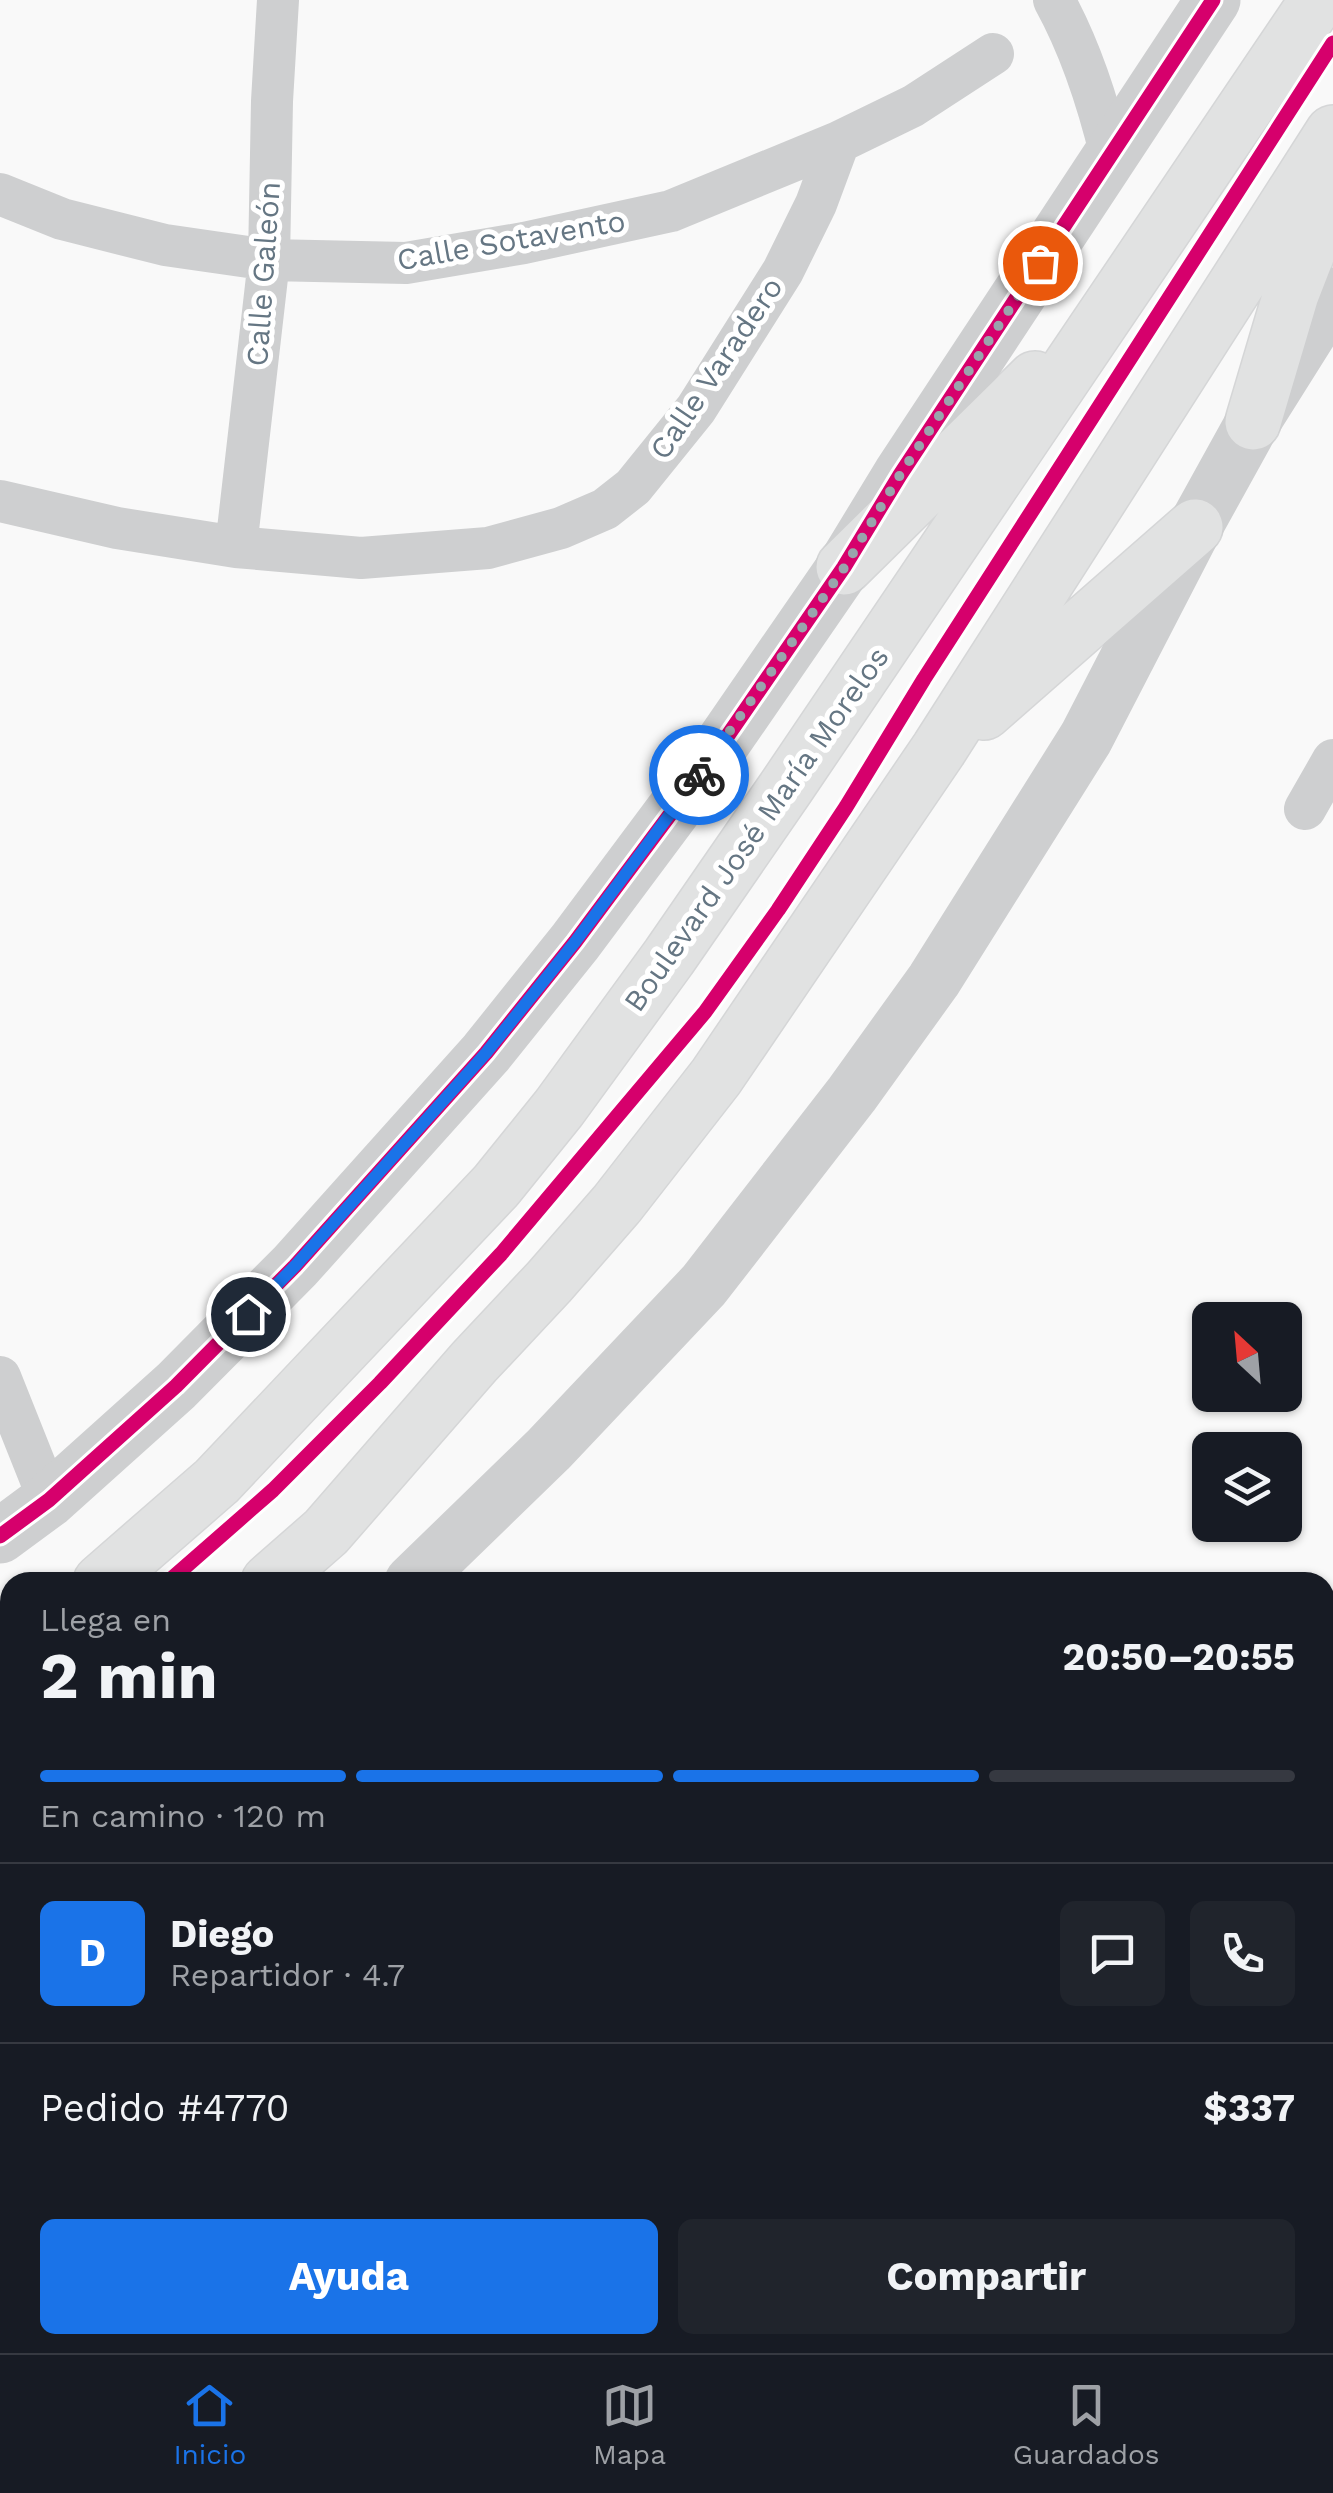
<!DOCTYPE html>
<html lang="es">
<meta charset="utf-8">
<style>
:root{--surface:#171b24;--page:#20242c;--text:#f1f3f6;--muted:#9ea1a6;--line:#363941;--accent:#1a73e8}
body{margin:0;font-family:"Work Sans",sans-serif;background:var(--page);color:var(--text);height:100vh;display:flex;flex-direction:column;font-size:38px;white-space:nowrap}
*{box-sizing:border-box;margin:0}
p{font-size:32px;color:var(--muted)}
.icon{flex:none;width:55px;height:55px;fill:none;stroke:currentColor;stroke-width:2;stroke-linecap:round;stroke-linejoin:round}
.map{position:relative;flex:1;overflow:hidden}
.sheet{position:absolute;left:0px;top:1572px;width:1335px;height:782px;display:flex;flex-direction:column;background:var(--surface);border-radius:30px 30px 0 0;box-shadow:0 2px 8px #0004}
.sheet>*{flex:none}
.needle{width:65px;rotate:334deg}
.controls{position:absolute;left:1192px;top:1302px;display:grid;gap:20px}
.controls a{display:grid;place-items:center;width:110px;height:110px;border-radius:15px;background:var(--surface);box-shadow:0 2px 8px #0004;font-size:50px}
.pin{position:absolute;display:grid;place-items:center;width:85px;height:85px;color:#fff;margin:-42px;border:5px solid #fff;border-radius:50%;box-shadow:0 2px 10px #0007}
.courier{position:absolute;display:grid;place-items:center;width:100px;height:100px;margin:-50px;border:8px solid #1a73e8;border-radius:50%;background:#fff;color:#222;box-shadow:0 2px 12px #0007}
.headline em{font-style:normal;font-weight:700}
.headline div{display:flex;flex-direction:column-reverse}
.headline{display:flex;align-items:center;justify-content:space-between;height:170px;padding:0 40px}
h1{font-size:65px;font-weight:700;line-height:75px}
.bar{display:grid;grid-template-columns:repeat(4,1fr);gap:15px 10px;align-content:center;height:120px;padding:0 40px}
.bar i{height:12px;border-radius:8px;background:var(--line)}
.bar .selected{background:var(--accent)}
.bar p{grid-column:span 4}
.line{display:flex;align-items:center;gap:25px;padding:0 40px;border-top:2px solid var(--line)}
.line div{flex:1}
.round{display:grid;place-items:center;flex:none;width:105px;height:105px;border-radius:15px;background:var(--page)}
.primary-button{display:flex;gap:20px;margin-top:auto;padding:20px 40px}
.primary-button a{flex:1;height:115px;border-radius:15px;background:var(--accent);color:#fff;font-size:40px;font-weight:700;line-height:115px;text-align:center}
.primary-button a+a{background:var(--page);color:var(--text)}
.dock{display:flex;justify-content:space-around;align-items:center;height:140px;border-top:2px solid var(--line);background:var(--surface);font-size:28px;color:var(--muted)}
.dock a{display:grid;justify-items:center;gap:5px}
.dock .selected{color:var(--accent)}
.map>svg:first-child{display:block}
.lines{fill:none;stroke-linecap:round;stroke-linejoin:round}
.primary-casing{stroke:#d5d6d7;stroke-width:58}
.service{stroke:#cecfd0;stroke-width:22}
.minor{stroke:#cecfd0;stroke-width:42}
.tertiary{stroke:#cecfd0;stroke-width:55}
.primary{stroke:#e1e2e2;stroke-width:55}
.cycleway-casing{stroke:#fff;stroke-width:21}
.cycleway{stroke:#d6006c;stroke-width:15}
.done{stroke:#99a4ac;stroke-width:10;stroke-dasharray:0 18}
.route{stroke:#1a73e8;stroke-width:12}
.labels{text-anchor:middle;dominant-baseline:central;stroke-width:10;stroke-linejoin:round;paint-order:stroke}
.street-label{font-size:30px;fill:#657683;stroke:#fff}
</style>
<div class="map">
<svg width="1333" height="2353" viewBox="0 0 1333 2353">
<rect width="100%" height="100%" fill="#f9f9f9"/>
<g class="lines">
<defs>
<path id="primary" d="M1253 422 1291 294 1333 186
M844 567 1035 379
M984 712 1195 527
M101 1582 217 1481 496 1186 559 1108 669 957 787 786 1318 0
M269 1582 326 1532 474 1362 549 1282 617 1204 716 1077 939 749 1333 133
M0 1670 10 1661
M0 1803 10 1795"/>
</defs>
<use href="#primary" class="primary-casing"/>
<path class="service" d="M190 2353 191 2345"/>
<path class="minor" d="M1054 0C1081 49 1098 102 1111 156
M0 194 62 219 165 245 269 260 406 263 524 243 671 211 839 142 913 106 993 54
M0 501 117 528 236 547 361 558 488 548 561 528 605 509 633 487 696 409 783 271 816 204 839 142
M236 547 269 260 272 101 278 0
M1305 809 1333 760
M0 1377 49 1500
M1325 1794 1333 1790
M1325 1843 1333 1840
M1325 1895 1333 1912
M1325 2130 1333 2128
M660 2345 672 2353
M539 2353 547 2345"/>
<path class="tertiary" d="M0 1536 49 1500 176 1386 295 1266 486 1053 575 942 713 757 844 567 900 475 1213 0
M412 1582 549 1449 704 1285 852 1094 934 980 1086 738 1195 527 1253 422 1333 295
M0 1907 10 1901
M25 2345 64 2353"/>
<use href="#primary" class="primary"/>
<defs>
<path id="cycleway" d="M0 1536 49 1500 176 1386 295 1266 486 1053 575 942 713 757 844 567 900 475 1213 0
M168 1582 273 1490 380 1383 501 1254 705 1012 778 910 846 807 924 679 1333 43"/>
</defs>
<use href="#cycleway" class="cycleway-casing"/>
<use href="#cycleway" class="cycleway"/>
</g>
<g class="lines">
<path class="done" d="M699 775 844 568 900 475 1040 263"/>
<path class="route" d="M248 1314 295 1266 486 1053 575 942 699 775"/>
</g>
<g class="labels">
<g class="street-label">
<text transform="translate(511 240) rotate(-10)">Calle Sotavento</text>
<text transform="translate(263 274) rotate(-86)">Calle Galeón</text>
<text transform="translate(716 368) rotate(-56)">Calle Varadero</text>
<text transform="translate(756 829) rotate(-55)">Boulevard José María Morelos</text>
</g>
</g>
</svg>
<div class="controls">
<a><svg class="needle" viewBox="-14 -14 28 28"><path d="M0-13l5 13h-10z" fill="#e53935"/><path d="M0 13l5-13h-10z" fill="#9ea1a6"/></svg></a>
<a><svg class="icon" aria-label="layers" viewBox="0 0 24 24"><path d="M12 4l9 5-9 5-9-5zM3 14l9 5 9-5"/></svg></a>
</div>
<div class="pin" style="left:1040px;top:263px;background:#ea580c"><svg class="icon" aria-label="bag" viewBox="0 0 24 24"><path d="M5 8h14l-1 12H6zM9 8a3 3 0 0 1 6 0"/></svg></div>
<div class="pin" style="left:248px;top:1314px;background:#1f2937"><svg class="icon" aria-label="home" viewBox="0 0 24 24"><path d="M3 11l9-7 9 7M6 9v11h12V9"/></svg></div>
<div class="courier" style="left:699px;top:775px"><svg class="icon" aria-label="bike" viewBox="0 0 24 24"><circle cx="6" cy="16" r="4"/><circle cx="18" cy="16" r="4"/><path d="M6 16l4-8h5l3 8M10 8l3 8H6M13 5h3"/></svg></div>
<section class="sheet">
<div class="headline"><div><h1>2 min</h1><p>Llega en</p></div><em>20:50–20:55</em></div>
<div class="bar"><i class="selected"></i><i class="selected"></i><i class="selected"></i><i></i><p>En camino · 120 m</p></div>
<div class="line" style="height:180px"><b class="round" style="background:var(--accent);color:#fff">D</b><div><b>Diego</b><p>Repartidor · 4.7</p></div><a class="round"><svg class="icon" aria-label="chat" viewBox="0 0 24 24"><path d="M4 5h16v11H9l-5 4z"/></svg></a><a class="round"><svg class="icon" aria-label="phone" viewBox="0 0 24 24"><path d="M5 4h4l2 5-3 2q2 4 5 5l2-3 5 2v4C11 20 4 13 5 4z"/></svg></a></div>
<div class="line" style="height:130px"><div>Pedido #4770</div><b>$337</b></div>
<div class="primary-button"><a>Ayuda</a><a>Compartir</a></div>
</section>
</div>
<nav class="dock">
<a class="selected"><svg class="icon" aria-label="home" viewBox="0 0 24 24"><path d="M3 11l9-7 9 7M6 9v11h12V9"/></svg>Inicio</a>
<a><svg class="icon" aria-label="map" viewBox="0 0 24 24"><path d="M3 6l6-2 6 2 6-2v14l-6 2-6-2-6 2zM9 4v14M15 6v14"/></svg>Mapa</a>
<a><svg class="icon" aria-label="saved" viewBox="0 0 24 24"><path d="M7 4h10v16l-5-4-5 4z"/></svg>Guardados</a>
</nav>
